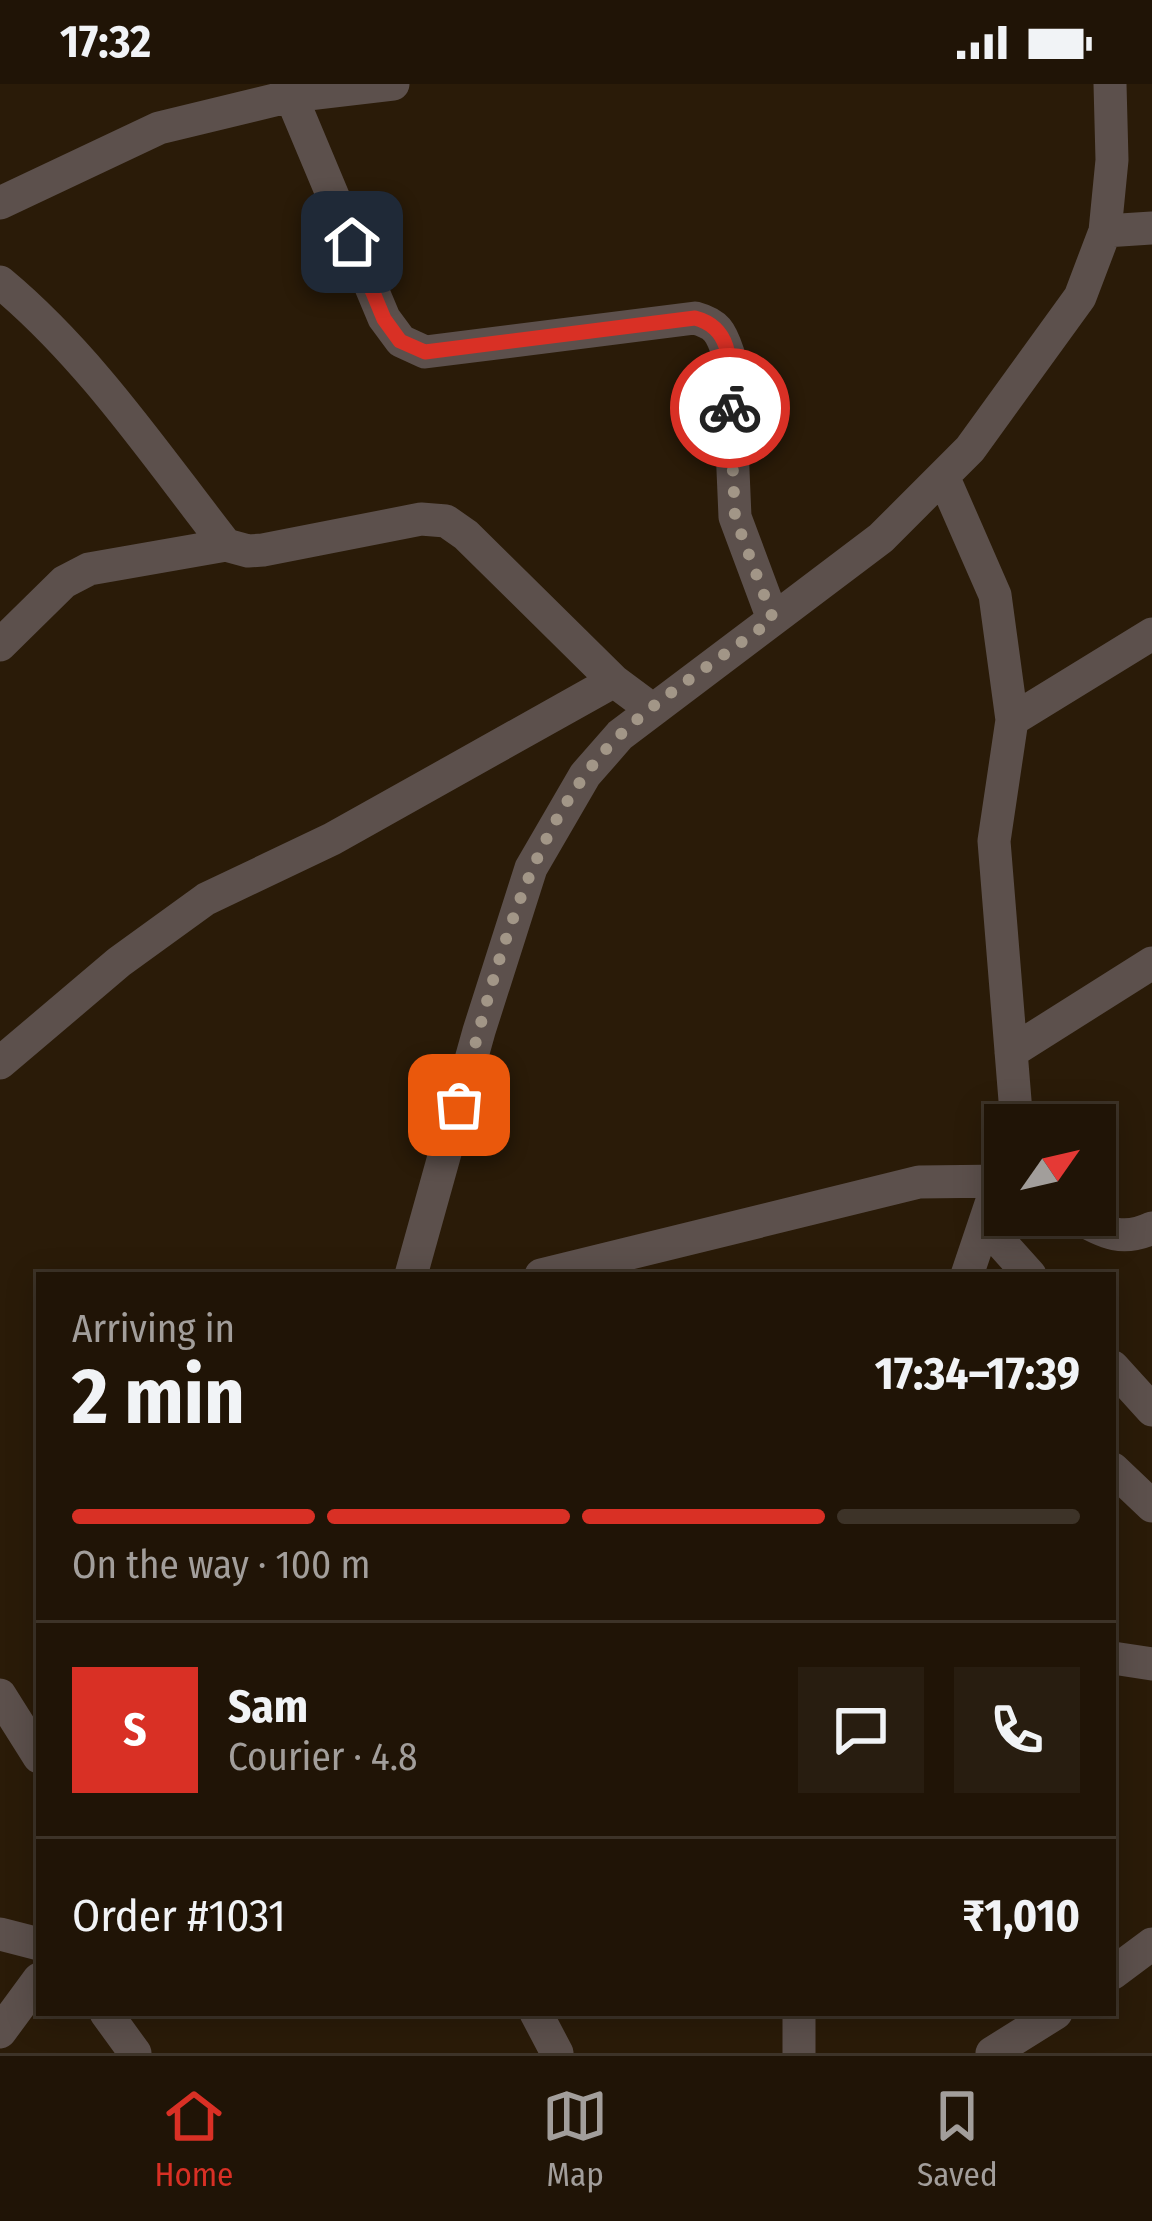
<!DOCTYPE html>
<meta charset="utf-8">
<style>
:root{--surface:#201406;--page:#281d10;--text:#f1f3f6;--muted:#a29e9b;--line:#3d3328;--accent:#d93025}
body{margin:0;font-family:"Fira Sans Condensed",sans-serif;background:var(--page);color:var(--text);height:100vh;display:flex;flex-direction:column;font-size:45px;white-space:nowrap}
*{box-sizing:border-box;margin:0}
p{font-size:39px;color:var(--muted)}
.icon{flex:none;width:66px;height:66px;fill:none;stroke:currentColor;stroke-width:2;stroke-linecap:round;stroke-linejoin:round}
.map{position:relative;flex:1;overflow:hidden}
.details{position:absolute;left:36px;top:1188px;width:1080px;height:744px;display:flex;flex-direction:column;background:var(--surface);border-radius:0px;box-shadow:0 6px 30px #0003,0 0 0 3px var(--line)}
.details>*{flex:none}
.needle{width:78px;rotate:56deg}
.controls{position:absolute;left:984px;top:1020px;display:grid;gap:24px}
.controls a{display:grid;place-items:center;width:132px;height:132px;border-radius:0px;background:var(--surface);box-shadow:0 6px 30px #0003,0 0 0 3px var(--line);font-size:60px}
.pin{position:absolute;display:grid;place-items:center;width:102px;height:102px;color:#fff;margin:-51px;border-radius:24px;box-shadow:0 6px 18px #0006}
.courier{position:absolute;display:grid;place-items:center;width:120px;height:120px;margin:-60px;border:9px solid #d93025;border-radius:50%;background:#fff;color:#222;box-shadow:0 3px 15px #0007}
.overview em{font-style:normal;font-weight:700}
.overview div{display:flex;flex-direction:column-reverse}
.overview{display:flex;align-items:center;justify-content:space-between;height:204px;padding:0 36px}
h1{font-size:78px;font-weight:700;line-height:90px}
.bar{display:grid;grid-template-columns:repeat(4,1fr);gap:18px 12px;align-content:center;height:144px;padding:0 36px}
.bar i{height:15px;border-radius:9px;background:var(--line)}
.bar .on{background:var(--accent)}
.bar p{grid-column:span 4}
.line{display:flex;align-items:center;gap:30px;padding:0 36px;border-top:3px solid var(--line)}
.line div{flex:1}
.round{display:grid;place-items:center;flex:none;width:126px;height:126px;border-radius:0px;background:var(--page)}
.status{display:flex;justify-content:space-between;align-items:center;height:84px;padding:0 60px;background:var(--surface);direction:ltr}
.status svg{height:33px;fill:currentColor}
.menu{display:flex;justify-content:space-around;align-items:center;height:168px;border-top:3px solid var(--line);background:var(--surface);font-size:33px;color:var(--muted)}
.menu a{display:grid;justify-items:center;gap:6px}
.menu .on{color:var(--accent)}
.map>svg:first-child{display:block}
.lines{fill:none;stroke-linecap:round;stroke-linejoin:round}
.minor{stroke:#5c504c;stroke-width:33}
.done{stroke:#a29687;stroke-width:12;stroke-dasharray:0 21.6}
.route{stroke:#d93025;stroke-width:15}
</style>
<div class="status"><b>17:32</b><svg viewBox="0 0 49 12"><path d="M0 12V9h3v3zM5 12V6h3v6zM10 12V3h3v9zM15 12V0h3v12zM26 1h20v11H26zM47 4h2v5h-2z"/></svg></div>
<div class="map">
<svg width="1152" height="1969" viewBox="0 0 1152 1969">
<rect width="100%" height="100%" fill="#2a1b08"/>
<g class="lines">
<path class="minor" d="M291 12 384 234 401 257 425 268 695 234C717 240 721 248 728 269L735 433 773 535
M0 119 159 44 291 12 393 0
M1105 147 1152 144
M0 198C89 272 155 370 226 461L248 467 263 466 421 435 446 437 466 451 614 597 653 626
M943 392 995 511 1012 636 994 757 1017 1041
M0 561 64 498 89 485 226 461
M1012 636 1152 550
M1011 968 1152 879
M0 979 119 878 206 815 332 755 614 597
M1073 1131C1103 1147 1120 1159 1152 1144
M986 1142 1030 1191
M411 1191 479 947 531 784 585 691 620 651 881 454 970 365 1080 213 1105 147 1112 76 1110 0
M541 1191 919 1098 1005 1097
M967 1191 999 1096
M1113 1283 1152 1326
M1113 1385 1152 1422
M1113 1574 1152 1580
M0 1611 39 1673
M0 1850 39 1860
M1113 1889 1152 1860
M106 1929 135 1969
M536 1929 557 1969
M799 1929V1969
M0 1948 39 1895
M992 1969 1056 1929"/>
</g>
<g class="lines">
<path class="done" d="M459 1021C492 900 526 742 619 652 660 612 726 571 773 535L735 433 730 324"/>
<path class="route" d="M352 158 384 235 400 257 425 268 695 234C737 245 729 288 730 324"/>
</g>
</svg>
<div class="controls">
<a><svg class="needle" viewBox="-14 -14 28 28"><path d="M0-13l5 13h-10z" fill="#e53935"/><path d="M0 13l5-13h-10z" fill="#a29e9b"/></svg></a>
</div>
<div class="pin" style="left:459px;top:1021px;background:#ea580c"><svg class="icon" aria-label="bag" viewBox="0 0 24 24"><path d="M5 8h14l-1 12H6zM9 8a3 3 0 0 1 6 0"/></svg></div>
<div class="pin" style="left:352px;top:158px;background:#1f2937"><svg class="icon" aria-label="home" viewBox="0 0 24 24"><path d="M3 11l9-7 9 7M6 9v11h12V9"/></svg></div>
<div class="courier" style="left:730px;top:324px"><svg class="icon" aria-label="bike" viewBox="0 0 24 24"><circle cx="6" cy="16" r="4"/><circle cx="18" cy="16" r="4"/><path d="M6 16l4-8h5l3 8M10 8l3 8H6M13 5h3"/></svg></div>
<section class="details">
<div class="overview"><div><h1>2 min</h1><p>Arriving in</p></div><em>17:34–17:39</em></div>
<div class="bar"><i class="on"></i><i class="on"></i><i class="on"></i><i></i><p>On the way · 100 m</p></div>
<div class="line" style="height:216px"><b class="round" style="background:var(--accent);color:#fff">S</b><div><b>Sam</b><p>Courier · 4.8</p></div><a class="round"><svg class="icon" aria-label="chat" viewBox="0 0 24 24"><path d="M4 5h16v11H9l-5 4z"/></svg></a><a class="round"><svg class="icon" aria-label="phone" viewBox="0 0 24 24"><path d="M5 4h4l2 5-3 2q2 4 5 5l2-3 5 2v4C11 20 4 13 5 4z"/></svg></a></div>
<div class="line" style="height:156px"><div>Order #1031</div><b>₹1,010</b></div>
</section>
</div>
<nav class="menu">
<a class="on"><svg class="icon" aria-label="home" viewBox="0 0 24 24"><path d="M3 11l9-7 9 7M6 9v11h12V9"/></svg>Home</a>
<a><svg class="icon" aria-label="map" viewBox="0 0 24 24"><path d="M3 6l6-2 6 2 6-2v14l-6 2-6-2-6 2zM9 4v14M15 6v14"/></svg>Map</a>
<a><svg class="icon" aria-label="saved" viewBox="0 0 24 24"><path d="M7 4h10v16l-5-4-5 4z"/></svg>Saved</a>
</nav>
